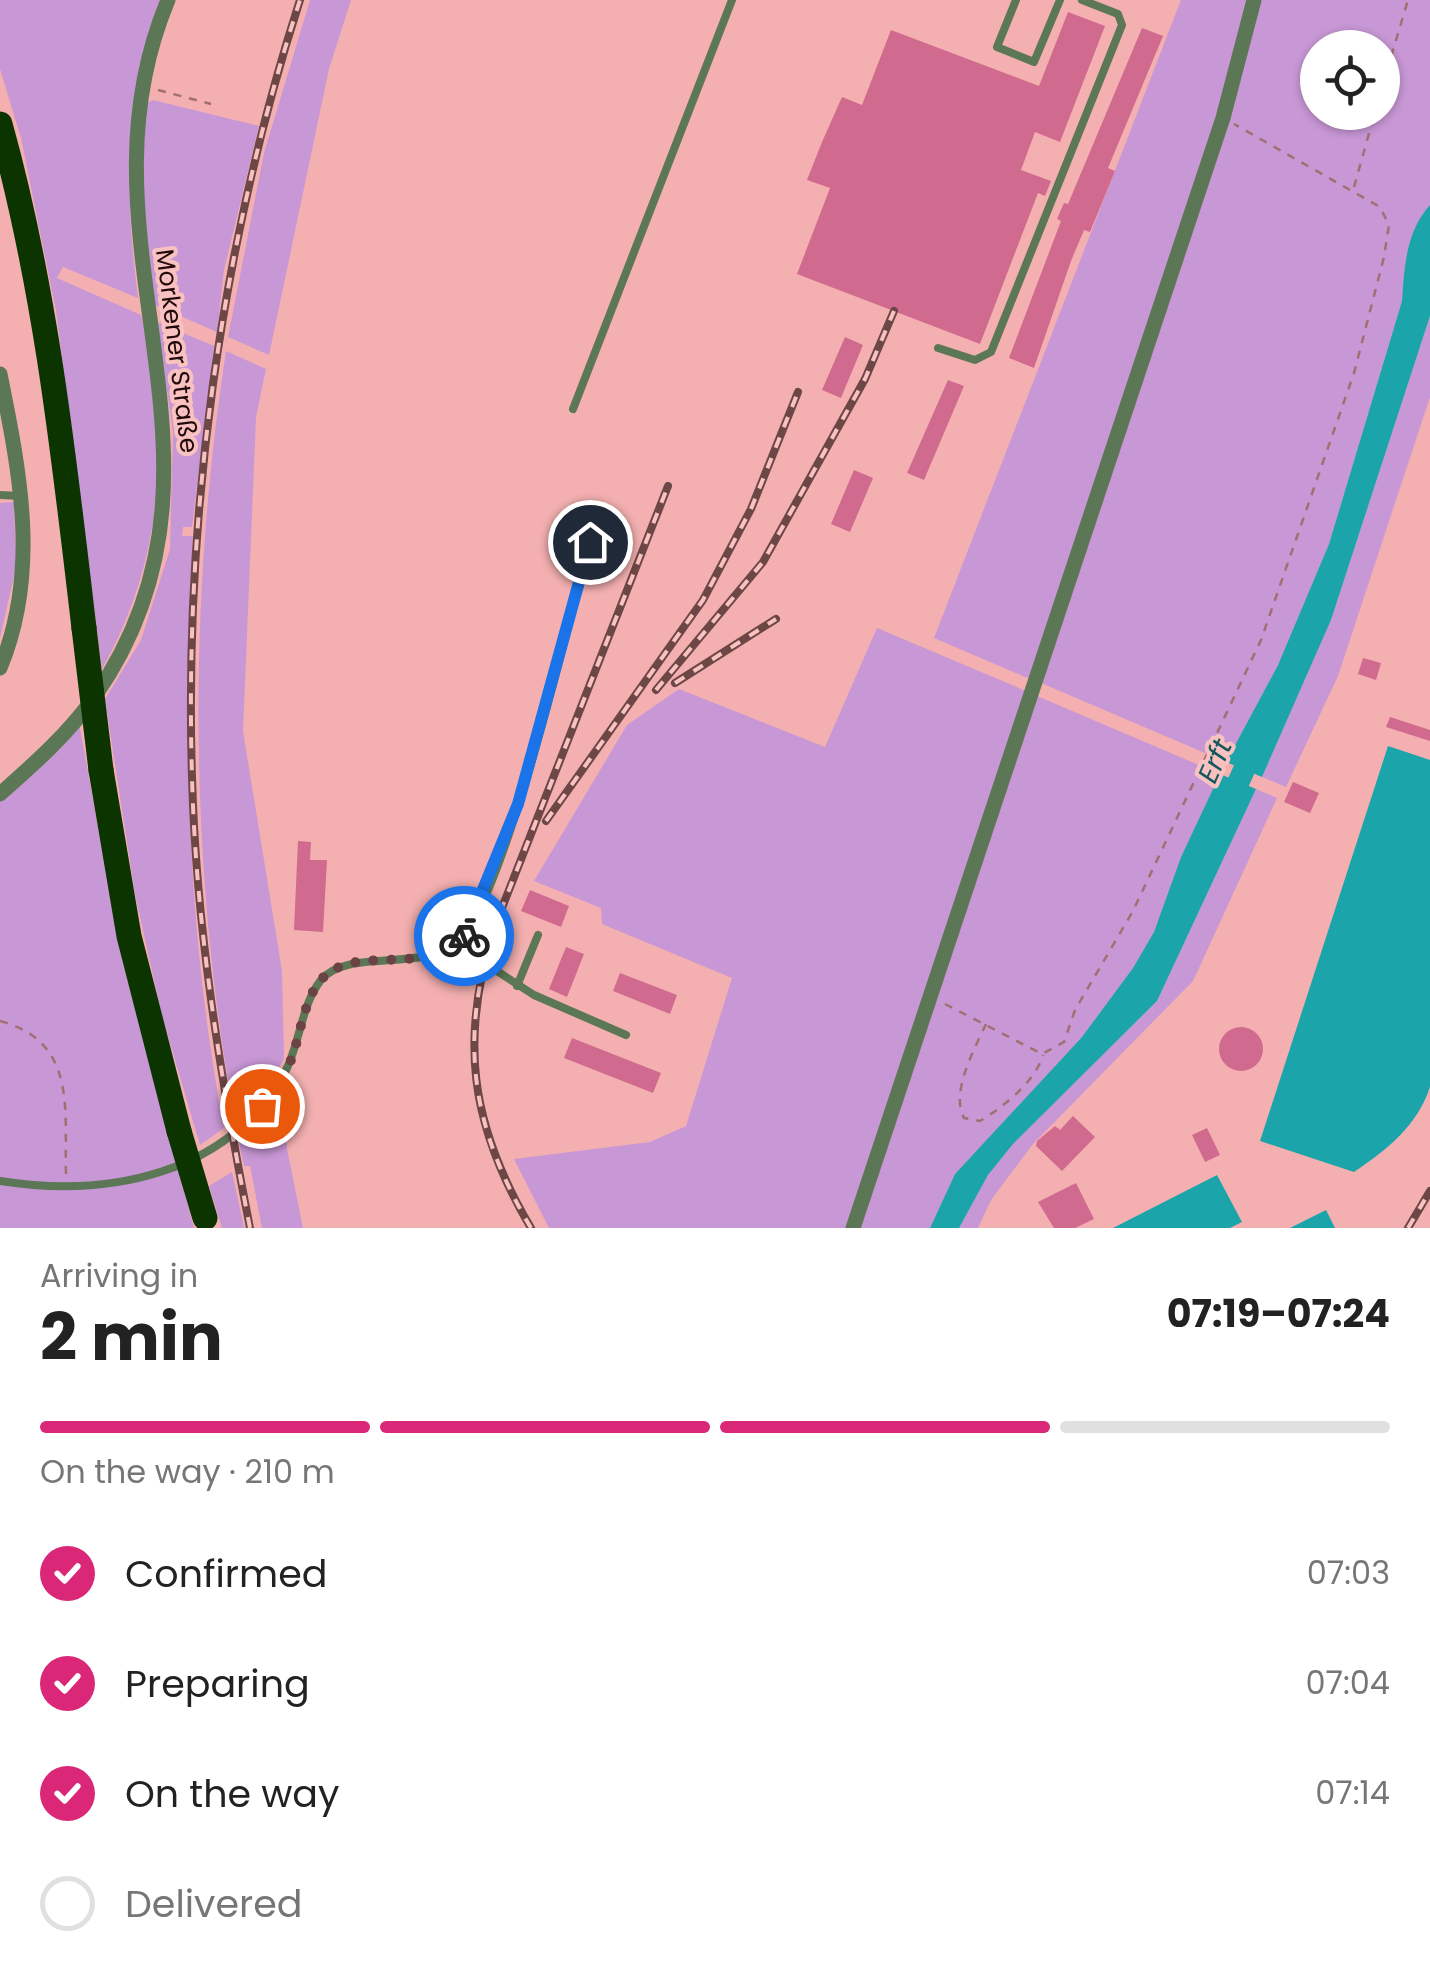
<!DOCTYPE html>
<meta charset="utf-8">
<style>
:root{--surface:#fff;--page:#f6f6f6;--text:#222;--muted:#767676;--line:#e0e0e0;--accent:#db2777}
body{margin:0;font-family:Poppins,sans-serif;background:var(--page);color:var(--text);height:100vh;display:flex;flex-direction:column;font-size:38px;white-space:nowrap}
*{box-sizing:border-box;margin:0}
p{font-size:32px;color:var(--muted)}
.icon{flex:none;width:55px;height:55px;fill:none;stroke:currentColor;stroke-width:2;stroke-linecap:round;stroke-linejoin:round}
.map{position:relative;height:1228px;overflow:hidden}
.side{display:flex;flex-direction:column;background:var(--surface);flex:1}
.side>*{flex:none}
.tools{position:absolute;left:1300px;top:30px;display:grid;gap:20px}
.tools a{display:grid;place-items:center;width:100px;height:100px;border-radius:50%;background:var(--surface);box-shadow:0 2px 8px #0004;font-size:50px}
.pin{position:absolute;display:grid;place-items:center;width:85px;height:85px;color:#fff;margin:-42px;border:5px solid #fff;border-radius:50%;box-shadow:0 2px 10px #0007}
.courier{position:absolute;display:grid;place-items:center;width:100px;height:100px;margin:-50px;border:8px solid #1a73e8;border-radius:50%;background:#fff;color:#222;box-shadow:0 2px 12px #0007}
.summary em{font-style:normal;font-weight:700}
.summary div{display:flex;flex-direction:column-reverse}
.summary{display:flex;align-items:center;justify-content:space-between;height:170px;padding:0 40px}
h1{font-size:65px;font-weight:700;line-height:75px}
.bar{display:grid;grid-template-columns:repeat(4,1fr);gap:15px 10px;align-content:center;height:120px;padding:0 40px}
.bar i{height:12px;border-radius:8px;background:var(--line)}
.bar .selected{background:var(--accent)}
.bar p{grid-column:span 4}
ol{padding:0 40px;list-style:none}
li{display:flex;align-items:center;gap:30px;height:110px}
li p{margin-inline-start:auto}
li .icon{padding:10px;border-radius:50%;background:var(--accent);color:#fff;stroke-width:4}
li:last-child{color:var(--muted)}
li i{width:55px;height:55px;border:5px solid var(--line);border-radius:50%}
.map>svg:first-child{display:block}
.green{fill:#c897d5;fill-rule:evenodd}
.water{fill:#1ba4aa}
.lines{fill:none;stroke-linecap:round;stroke-linejoin:round}
.river{stroke:#1ba4aa;stroke-width:22}
.building{fill:#d06a8e}
.path{stroke:#a26f70;stroke-width:2.5;stroke-dasharray:8 8;stroke-linecap:butt}
.service{stroke:#5c7755;stroke-width:8}
.minor{stroke:#5c7755;stroke-width:15}
.primary{stroke:#0b3400;stroke-width:25}
.rail-casing{stroke:#6d4646;stroke-width:8}
.rail{stroke:#f9c2c1;stroke-width:4;stroke-dasharray:11;stroke-linecap:butt}
.primary-bridge{stroke:#0b3400;stroke-width:25}
.done{stroke:#6a4344;stroke-width:10;stroke-dasharray:0 18}
.route{stroke:#1a73e8;stroke-width:12}
.labels{text-anchor:middle;dominant-baseline:central;stroke-width:8;stroke-linejoin:round;paint-order:stroke}
.street-label{font-size:25px;fill:#20090a;stroke:#f9c2c1}
.water-label{font-size:28px;font-style:italic;fill:#12585b;stroke:#f9c2c1}
</style>
<div class="map">
<svg width="1430" height="1228" viewBox="0 0 1430 1228">
<rect width="100%" height="100%" fill="#f4b0b0"/>
<path class="green" d="M0 0H160C123 98 125 196 138 298L63 267 57 278 141 315C173 434 163 562 102 669L56 311 21 138 0 69Z
M310 0H351L329 69 269 355 228 337 264 153Z
M1181 0H1250L1231 80 1030 679 934 638Z
M1259 0H1430V205C1406 231 1404 268 1402 301L1329 544 1278 665 1226 762 1041 683ZM1318 48H1382V112H1318Z
M153 100 259 126 224 270 217 332 155 305 141 183 147 103Z
M1430 316V397L1338 676 1286 787 1262 777 1331 620Z
M157 322 214 346 192 527H183L182 536H193C182 733 187 935 224 1128L200 1145 162 1016 135 894 105 699 141 640 170 549 173 432Z
M226 351 266 369 256 417 243 731 282 971 284 1059 266 1089 235 1122C189 869 187 606 226 351Z
M14 502 16 567 0 638V503Z
M877 628 1026 691 849 1228H549L514 1159 650 1142 686 1126 732 978 602 924 601 908 534 881 627 725 679 689 825 747Z
M1037 696 1220 774 1181 857 1154 932 1133 968 1082 1037 955 1174 930 1228H858Z
M78 717 123 963 194 1228H0V794Z
M1256 789 1277 798 1193 981 1033 1144 991 1200 978 1228H959L988 1175 1013 1144 1157 1001Z
M285 1086 287 1149 303 1228H262L250 1166H244L238 1138Z
M232 1172 243 1222 244 1228H222L209 1186Z"/>
<path class="water" d="M1430 205V316L1331 620 1262 777 1226 762 1278 665 1329 544 1402 301C1404 268 1406 231 1430 205Z
M1388 746 1430 760V1087C1417 1126 1388 1149 1354 1172L1260 1141Z
M1220 774 1256 789 1157 1001 1013 1144 988 1175 959 1228H930L955 1174 1082 1037 1133 968 1154 932 1181 857Z
M1217 1175 1242 1222 1230 1228H1113Z
M1326 1210 1335 1228H1290Z"/>
<g class="lines">
<path class="river" d="M1226 810 1256 743"/>
</g>
<path class="building" d="M1068 12 1105 26 1060 142 1035 132 1021 170 1051 181 1045 196 1038 193 980 344 797 274 830 188 807 180 822 142 842 97 862 105 891 30 1039 86Z
M1142 28 1163 36 1108 168 1115 171 1090 232 1084 230 1071 261 1034 368 1009 358 1061 221 1057 219 1064 203 1068 204Z
M845 337 863 345 841 398 822 390Z
M948 380 964 386 924 480 907 473Z
M854 470 873 478 850 532 831 524Z
M1363 658 1381 663 1376 680 1358 674Z
M1390 717 1430 730V741L1386 727Z
M1293 782 1319 793 1310 813 1284 802Z
M298 841 311 842 310 860H327L323 932 294 930Z
M530 890 569 906 561 927 521 911Z
M566 947 584 954 567 997 549 989Z
M620 973 677 995 670 1014 613 991Z
M1219 1049a22 22 0 1 1 44 0a22 22 0 1 1-44 0Z
M572 1038 661 1073 653 1093 564 1058Z
M1073 1116 1095 1137 1062 1171 1036 1146 1037 1141 1055 1126 1060 1130Z
M1207 1128 1220 1155 1205 1162 1192 1135Z
M1076 1183 1094 1219 1075 1228H1054L1038 1202Z"/>
<g class="lines">
<path class="path" d="M1382 87 1408 0
M158 90 211 104
M1354 187 1375 112
M945 1004 1042 1054 1064 1042 1075 1010 1133 911 1261 640 1354 373 1384 257 1389 225 1380 207 1234 124
M0 1021C78 1042 64 1110 66 1175
M986 1024C975 1048 950 1092 964 1118L980 1121C1002 1108 1036 1081 1043 1055"/>
<path class="service" d="M1016 0 997 47 1034 62 1060 0
M938 348 975 360 991 352 1122 25 1118 14 1082 0
M573 409 732 0
M0 495 20 496
M455 944 534 995 626 1035
M517 986 538 935
M0 1181C108 1198 228 1175 285 1072 300 1044 301 1005 321 980 347 948 421 972 457 943 503 905 571 613 590 541"/>
<path class="minor" d="M0 374C20 473 40 572 0 668
M0 794C34 764 69 733 95 696 258 461 66 243 168 0
M853 1228 1223 118 1254 0"/>
<path class="primary" d="M0 124C46 289 64 458 84 628
M101 770 129 936 179 1131"/>
<defs>
<path id="rail" d="M675 683 776 619
M656 690 763 562 865 379 894 311
M546 821 703 600 751 509 798 392
M250 1228C221 1080 196 929 192 777 184 517 220 248 300 0
M531 1228C470 1125 458 1038 496 923L668 486
M1408 1228 1430 1191"/>
</defs>
<use href="#rail" class="rail-casing"/>
<use href="#rail" class="rail"/>
<path class="primary-bridge" d="M84 628 101 770
M179 1131 205 1218"/>
</g>
<g class="lines">
<path class="done" d="M262 1106C273 1092 284 1076 291 1060 301 1035 304 993 326 975 362 945 426 977 464 936"/>
<path class="route" d="M464 936 518 804 590 542"/>
</g>
<g class="labels">
<g class="street-label">
<text transform="translate(177 351) rotate(83)">Morkener Straße</text>
</g>
<g class="water-label">
<text transform="translate(1215 761) rotate(-66)">Erft</text>
</g>
</g>
</svg>
<div class="tools">
<a><svg class="icon" aria-label="locate" viewBox="0 0 24 24"><circle cx="12" cy="12" r="6"/><path d="M12 2v4M12 18v4M2 12h4M18 12h4"/></svg></a>
</div>
<div class="pin" style="left:262px;top:1106px;background:#ea580c"><svg class="icon" aria-label="bag" viewBox="0 0 24 24"><path d="M5 8h14l-1 12H6zM9 8a3 3 0 0 1 6 0"/></svg></div>
<div class="pin" style="left:590px;top:542px;background:#1f2937"><svg class="icon" aria-label="home" viewBox="0 0 24 24"><path d="M3 11l9-7 9 7M6 9v11h12V9"/></svg></div>
<div class="courier" style="left:464px;top:936px"><svg class="icon" aria-label="bike" viewBox="0 0 24 24"><circle cx="6" cy="16" r="4"/><circle cx="18" cy="16" r="4"/><path d="M6 16l4-8h5l3 8M10 8l3 8H6M13 5h3"/></svg></div>
</div>
<section class="side">
<div class="summary"><div><h1>2 min</h1><p>Arriving in</p></div><em>07:19–07:24</em></div>
<div class="bar"><i class="selected"></i><i class="selected"></i><i class="selected"></i><i></i><p>On the way · 210 m</p></div>
<ol>
<li><svg class="icon" aria-label="check" viewBox="0 0 24 24"><path d="M5 12l5 5 9-10"/></svg>Confirmed<p>07:03</p></li>
<li><svg class="icon" aria-label="check" viewBox="0 0 24 24"><path d="M5 12l5 5 9-10"/></svg>Preparing<p>07:04</p></li>
<li><svg class="icon" aria-label="check" viewBox="0 0 24 24"><path d="M5 12l5 5 9-10"/></svg>On the way<p>07:14</p></li>
<li><i></i>Delivered</li>
</ol>
</section>
